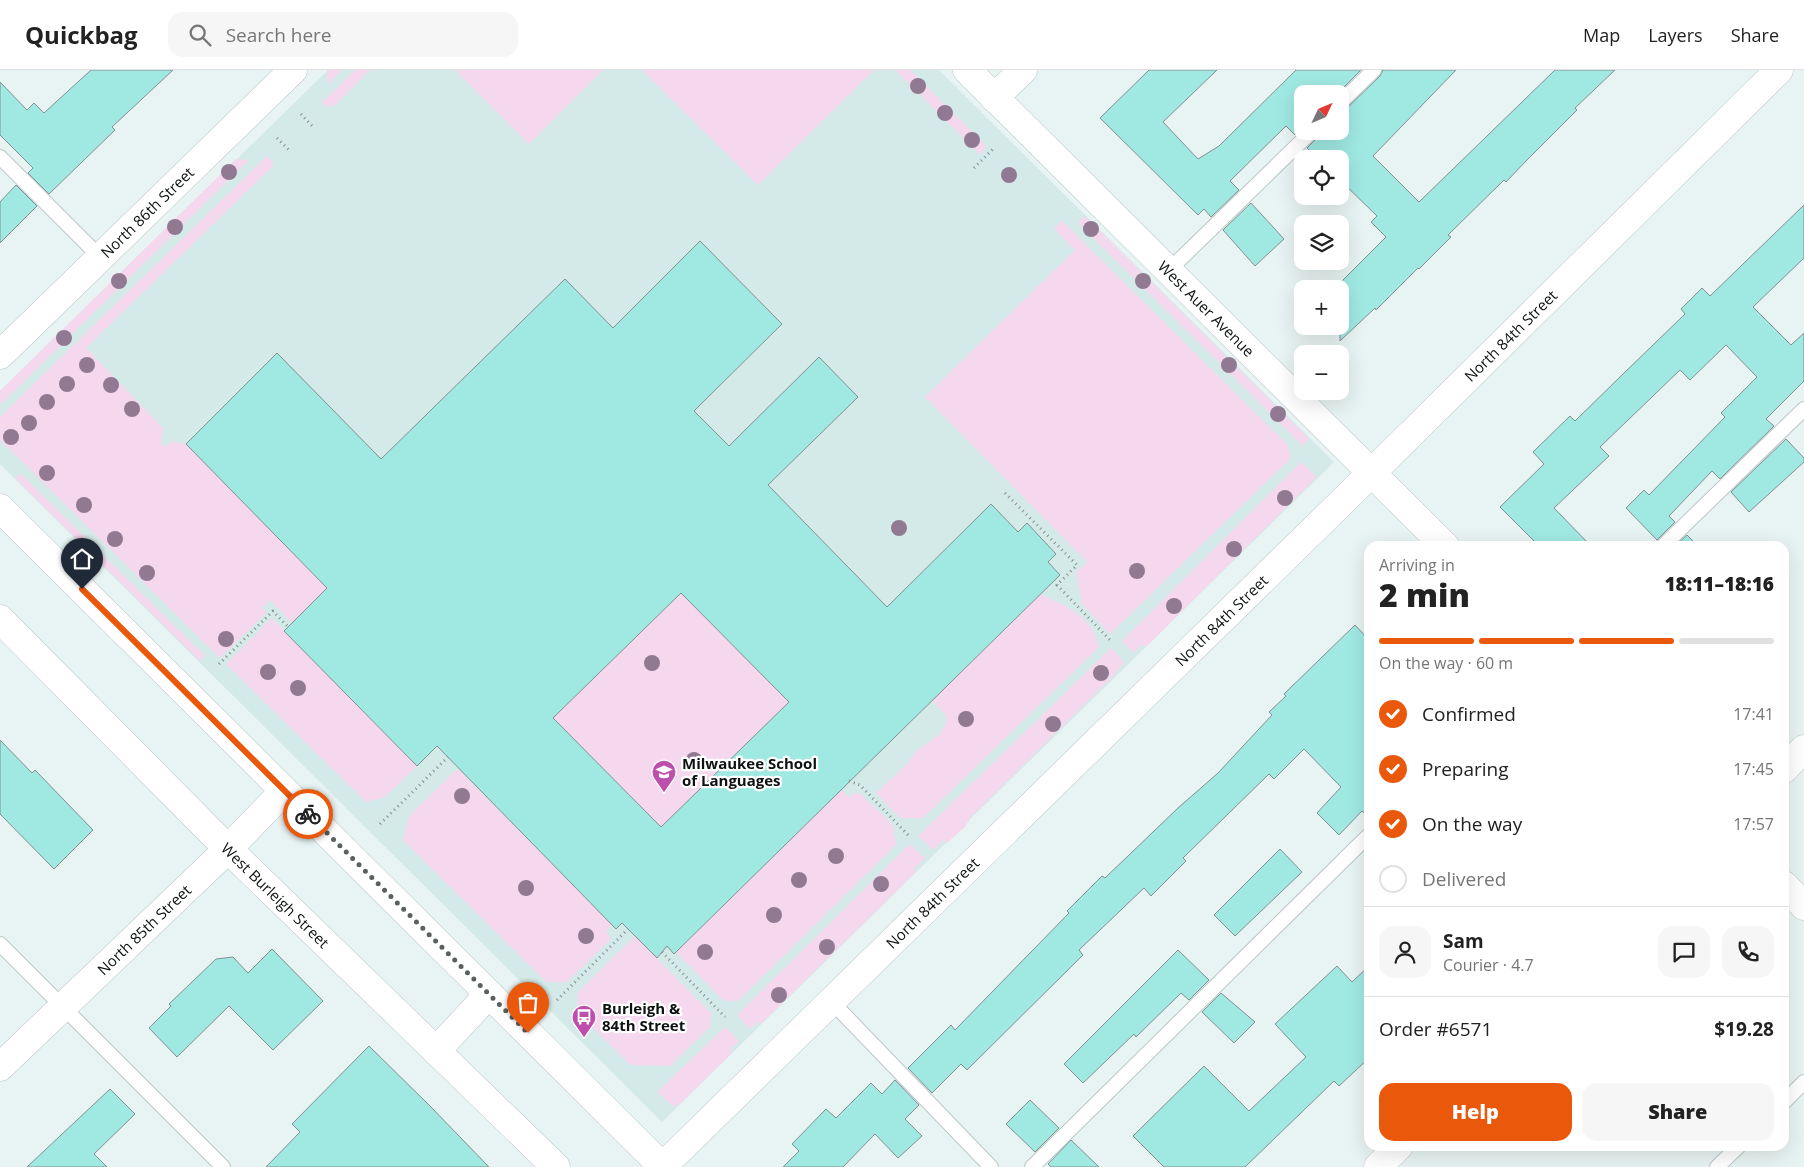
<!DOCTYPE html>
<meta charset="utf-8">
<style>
:root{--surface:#fff;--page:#f6f6f6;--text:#222;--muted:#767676;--line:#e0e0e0;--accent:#ea580c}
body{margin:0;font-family:"Open Sans",sans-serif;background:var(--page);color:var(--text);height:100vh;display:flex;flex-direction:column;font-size:19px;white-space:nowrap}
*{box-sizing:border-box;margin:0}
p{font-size:16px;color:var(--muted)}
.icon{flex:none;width:28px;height:28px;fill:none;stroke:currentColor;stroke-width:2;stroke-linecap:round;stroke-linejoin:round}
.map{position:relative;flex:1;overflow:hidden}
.panel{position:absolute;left:1364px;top:471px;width:425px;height:610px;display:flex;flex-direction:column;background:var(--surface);border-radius:15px;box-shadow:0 5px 20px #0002}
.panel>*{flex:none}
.needle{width:32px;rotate:46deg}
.controls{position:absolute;left:1294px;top:15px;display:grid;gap:10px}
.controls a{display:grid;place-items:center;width:55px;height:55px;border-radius:10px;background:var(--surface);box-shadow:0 5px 20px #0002;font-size:25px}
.pin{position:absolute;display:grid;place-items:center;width:42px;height:42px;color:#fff;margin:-51px -21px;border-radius:50% 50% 50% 0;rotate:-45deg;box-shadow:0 0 5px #0007}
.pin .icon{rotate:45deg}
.courier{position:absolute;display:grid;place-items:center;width:50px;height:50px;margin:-25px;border:4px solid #ea580c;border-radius:50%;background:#fff;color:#222;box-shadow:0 1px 6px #0007}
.overview em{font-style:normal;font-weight:800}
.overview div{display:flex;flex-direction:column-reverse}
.overview{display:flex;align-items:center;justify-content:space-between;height:85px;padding:0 15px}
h1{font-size:32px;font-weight:800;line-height:38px}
.bar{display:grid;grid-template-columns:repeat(4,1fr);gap:8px 5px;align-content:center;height:60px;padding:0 15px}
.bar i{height:6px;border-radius:4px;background:var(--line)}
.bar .current{background:var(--accent)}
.bar p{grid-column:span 4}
.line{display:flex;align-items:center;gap:12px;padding:0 15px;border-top:1px solid var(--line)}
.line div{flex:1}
.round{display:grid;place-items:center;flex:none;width:52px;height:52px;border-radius:15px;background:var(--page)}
ol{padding:0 15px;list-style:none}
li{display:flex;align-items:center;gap:15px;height:55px}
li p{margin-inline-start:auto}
li .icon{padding:5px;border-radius:50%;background:var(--accent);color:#fff;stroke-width:4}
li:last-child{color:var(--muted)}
li i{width:28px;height:28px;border:2px solid var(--line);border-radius:50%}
.button{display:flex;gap:10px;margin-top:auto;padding:10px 15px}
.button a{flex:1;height:58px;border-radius:15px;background:var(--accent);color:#fff;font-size:20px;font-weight:800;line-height:58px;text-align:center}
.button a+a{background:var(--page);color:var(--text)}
header{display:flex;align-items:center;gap:30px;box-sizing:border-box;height:70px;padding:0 25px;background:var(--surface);border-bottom:1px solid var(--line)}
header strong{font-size:24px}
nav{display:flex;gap:28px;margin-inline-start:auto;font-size:18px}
.search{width:350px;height:45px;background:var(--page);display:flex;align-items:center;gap:12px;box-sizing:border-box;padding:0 18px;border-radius:15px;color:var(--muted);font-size:19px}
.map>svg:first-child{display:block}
.built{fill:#d4eae8}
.green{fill:#f5d8ee}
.building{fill:#a0e9e3;stroke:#848f8e;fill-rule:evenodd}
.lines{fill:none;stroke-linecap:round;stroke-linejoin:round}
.lane-casing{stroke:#bbc7c6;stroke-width:16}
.street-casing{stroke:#bbc7c6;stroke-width:29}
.secondary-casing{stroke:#bbc7c6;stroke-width:29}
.path{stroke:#858e8d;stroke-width:3;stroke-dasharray:1 4;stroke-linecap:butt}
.lane{stroke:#fff;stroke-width:14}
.street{stroke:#fff;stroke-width:28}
.secondary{stroke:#fff;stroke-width:28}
.tree{fill:#917992}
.done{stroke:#5a6060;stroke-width:5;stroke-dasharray:0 9}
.route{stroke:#ea580c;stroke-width:6}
.labels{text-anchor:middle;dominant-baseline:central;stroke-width:4.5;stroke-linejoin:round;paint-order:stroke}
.street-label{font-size:15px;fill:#0d1111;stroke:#fff}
.poi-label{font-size:15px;font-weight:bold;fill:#0d1111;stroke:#fff;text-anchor:start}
</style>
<header>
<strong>Quickbag</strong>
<div class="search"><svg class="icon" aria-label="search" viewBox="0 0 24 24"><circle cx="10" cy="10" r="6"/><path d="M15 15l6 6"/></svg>Search here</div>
<nav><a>Map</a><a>Layers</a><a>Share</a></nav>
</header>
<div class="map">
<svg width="1804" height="1097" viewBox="0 0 1804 1097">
<rect width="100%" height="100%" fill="#e8f4f3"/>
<path class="built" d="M328 0H939L1334 392 662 1052 0 394V321Z"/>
<path class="green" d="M327 0H342L328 14Z
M355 0H370L332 38 330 35 327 37 322 32Z
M455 0H603L529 74Z
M642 0H874L758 115Z
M895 0H910L986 76 981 85Z
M267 86 272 91 273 96 86 278 163 358 161 374 164 376 175 371 186 374 327 518 292 553 270 530 262 538 267 542 220 588 0 370V347Z
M236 89 249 90 0 335V321Z
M1085 146 1309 369 1303 376 1078 153Z
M1062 151 1288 375 1291 388 1110 564 1082 534 1076 502 1087 492 925 327 1075 180 1054 159Z
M1301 392 1317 407 1146 577 1142 574 1134 583 1122 571Z
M21 404 205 586 200 591 15 408Z
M681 523 789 632 661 757 534 628 583 619Z
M1040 524C1066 536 1093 546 1099 577L923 748H900L876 723 908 693 915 682 938 665 946 653V646L932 630Z
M272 548 417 696 385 727 366 732 226 594Z
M1111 578 1124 592 1116 603 971 747 965 757 947 773 944 770 933 780 918 766Z
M456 700H459L612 855 606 861 611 869 567 912H546L403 770 409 746Z
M841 720 849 727 854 723 861 724 893 755 896 775 738 931H724L676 882Z
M910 774 925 788 914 799 916 802 761 954 758 952 750 959 737 945Z
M635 866 711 943 710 957 670 996 630 995 578 943 577 923Z
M725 957 739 971 730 980 732 983 682 1032 674 1037 657 1022Z"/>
<path class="building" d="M91 0H173L112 57 115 60 49 124 28 103 33 98 0 65V12L27 40 34 33 44 43Z
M1149 0H1217L1163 52 1198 89 1219 76 1296 0H1361L1337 24H1302V58L1295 65 1286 56 1230 111 1239 120 1211 147 1204 139 1198 145 1100 48Z
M1383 0H1456L1373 86 1419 132 1555 0H1615L1575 38 1577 40 1526 91 1506 112 1504 110 1448 165 1451 167 1419 199 1418 198 1376 240 1375 238 1340 271V213L1386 167 1371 152 1377 146 1340 110V89H1319L1307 78 1318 67 1321 61H1340V42L1346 39 1380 6Z
M16 115 37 136 0 173V132Z
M1251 133 1284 169 1255 196 1223 160Z
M1804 135V188L1753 237 1791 275 1804 263V311L1766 349 1774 356 1720 409 1712 401 1669 446 1675 452 1657 470 1626 438 1644 420 1649 425 1725 347 1721 343 1757 307 1726 275 1690 310 1680 300 1600 377 1609 386 1554 438 1591 476H1539L1500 437 1544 394 1533 382 1570 346 1575 351 1623 304 1685 244 1681 239 1702 218 1710 226Z
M700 171 782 254 694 341 729 376 819 287 858 327 768 415 887 537 991 434 1018 462 1027 453 1056 484 1048 492 1060 505 674 884 667 876 657 888 622 853 616 859 437 676 417 696 284 561 327 518 186 374 277 283 381 389 565 209 613 258ZM681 523 789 632 661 757 553 648Z
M1786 369 1804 388V392L1749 442 1731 422Z
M1687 465 1698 476H1675Z
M1355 555 1369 570V747L1362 741 1339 765 1317 743 1341 717 1304 679 1274 709 1269 704 1183 788 1186 791 1151 826 1144 818 1079 880 1083 885 967 1000 961 994 932 1023 908 998 951 955 955 960 1069 843 1067 841 1102 806 1105 808 1178 738 1218 703 1272 645 1269 642 1286 626 1284 624Z
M0 670 32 703 35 700 93 760 54 799 0 744Z
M1280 779 1302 802 1235 866 1214 845Z
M272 879 323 931 273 980 229 936 177 987 149 958 171 936 169 934 216 889 233 887 248 903Z
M1178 880 1209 910 1189 930 1181 923 1136 967 1134 964 1083 1013 1064 994Z
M1337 896 1352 912 1369 896V988L1339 1016 1334 1011 1245 1097H1164L1133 1066 1204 996 1249 1041 1306 987 1275 954Z
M1221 923 1255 952 1234 973 1202 942Z
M369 976 430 1036 489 1097H266L300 1062 292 1054Z
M895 1010 919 1035 905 1049 922 1066 898 1088 875 1064 843 1097H783L799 1081 792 1074 826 1039 836 1048 871 1013 882 1024Z
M110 1019 135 1044 94 1084 107 1097H27Z
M1030 1030 1059 1058 1035 1082 1006 1054Z
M1071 1070 1099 1097H1051L1048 1094Z"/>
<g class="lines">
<defs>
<path id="lane" d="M1340 33 1374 0
M0 87 101 188
M1167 202 1312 61
M1663 476 1804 339
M0 874 223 1097
M831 931 991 1097
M1784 1032 1804 1012
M1032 1097 1369 765
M1717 1097 1739 1076"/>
<g id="street">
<path id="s1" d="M967 0 1445 476"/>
<path d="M994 28 1023 0"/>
<path id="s2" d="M0 285 293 0"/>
<path d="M1784 699 1804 679"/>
<path d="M1784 815 1804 836"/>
<path id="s3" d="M0 997 228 779 284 721"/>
<path d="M1378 1097 1399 1076"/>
</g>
<g id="secondary">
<path d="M0 438 663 1097"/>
<path id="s4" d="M0 549 228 779 556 1097"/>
<path d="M436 981 489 924"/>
<path id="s5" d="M662 1097 1346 428 1779 0"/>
</g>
</defs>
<use href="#lane" class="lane-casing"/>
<use href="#street" class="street-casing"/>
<use href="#secondary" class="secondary-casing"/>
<path class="path" d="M301 44 313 57
M277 68 289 80
M974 98 994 78
M1005 423 1077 495 1057 515 1110 570
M219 594 273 541 288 557
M849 711 860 715 910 767
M380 754 448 687
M662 882 725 947
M557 930 628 859"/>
<use href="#lane" class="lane"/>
<use href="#street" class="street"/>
<use href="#secondary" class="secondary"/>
</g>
<g class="tree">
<circle cx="918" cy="16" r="8"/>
<circle cx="945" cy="43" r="8"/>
<circle cx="972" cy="70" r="8"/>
<circle cx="229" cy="102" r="8"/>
<circle cx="1009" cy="105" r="8"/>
<circle cx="175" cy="157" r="8"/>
<circle cx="1091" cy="159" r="8"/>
<circle cx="119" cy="211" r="8"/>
<circle cx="1143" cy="211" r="8"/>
<circle cx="64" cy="268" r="8"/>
<circle cx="87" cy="295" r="8"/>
<circle cx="1229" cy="295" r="8"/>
<circle cx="67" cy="314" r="8"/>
<circle cx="111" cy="315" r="8"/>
<circle cx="47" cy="332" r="8"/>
<circle cx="132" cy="339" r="8"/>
<circle cx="1278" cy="344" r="8"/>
<circle cx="29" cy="353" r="8"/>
<circle cx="11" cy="367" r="8"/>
<circle cx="47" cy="403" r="8"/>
<circle cx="1285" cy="428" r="8"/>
<circle cx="84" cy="435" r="8"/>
<circle cx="899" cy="458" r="8"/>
<circle cx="115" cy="469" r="8"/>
<circle cx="1234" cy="479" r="8"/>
<circle cx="1137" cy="501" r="8"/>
<circle cx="147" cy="503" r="8"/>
<circle cx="1174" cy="536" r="8"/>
<circle cx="226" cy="569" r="8"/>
<circle cx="652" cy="593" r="8"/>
<circle cx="268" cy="602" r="8"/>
<circle cx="1101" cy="603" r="8"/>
<circle cx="298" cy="618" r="8"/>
<circle cx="966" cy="649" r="8"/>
<circle cx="1053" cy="654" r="8"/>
<circle cx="694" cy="690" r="8"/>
<circle cx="462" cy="726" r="8"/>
<circle cx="836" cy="786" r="8"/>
<circle cx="799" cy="810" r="8"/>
<circle cx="881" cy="814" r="8"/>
<circle cx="526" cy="818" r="8"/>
<circle cx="774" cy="845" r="8"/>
<circle cx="586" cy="866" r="8"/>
<circle cx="827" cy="877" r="8"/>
<circle cx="705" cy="882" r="8"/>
<circle cx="779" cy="925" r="8"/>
</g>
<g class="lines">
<path class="done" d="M308 744 528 963"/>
<path class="route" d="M82 519 308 744"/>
</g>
<defs>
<symbol id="school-pin" viewBox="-11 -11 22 30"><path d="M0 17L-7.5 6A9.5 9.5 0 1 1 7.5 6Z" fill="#bc4eac" stroke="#fff"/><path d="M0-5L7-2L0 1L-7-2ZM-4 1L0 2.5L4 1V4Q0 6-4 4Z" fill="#fff"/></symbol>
<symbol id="bus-pin" viewBox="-11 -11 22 30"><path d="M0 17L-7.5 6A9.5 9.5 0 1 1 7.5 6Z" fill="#bc4eac" stroke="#fff"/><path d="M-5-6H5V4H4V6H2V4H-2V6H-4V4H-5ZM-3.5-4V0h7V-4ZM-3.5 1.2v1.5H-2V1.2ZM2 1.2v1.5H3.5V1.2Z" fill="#fff"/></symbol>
</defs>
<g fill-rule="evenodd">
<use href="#school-pin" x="650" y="688" width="28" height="38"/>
<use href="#bus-pin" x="570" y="933" width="28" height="38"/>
</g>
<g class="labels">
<g class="street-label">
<text stroke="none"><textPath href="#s2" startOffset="205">North 86th Street</textPath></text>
<text stroke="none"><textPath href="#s1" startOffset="338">West Auer Avenue</textPath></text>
<text stroke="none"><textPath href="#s5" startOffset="1188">North 84th Street</textPath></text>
<text stroke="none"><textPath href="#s5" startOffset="782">North 84th Street</textPath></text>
<text stroke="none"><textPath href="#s4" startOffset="390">West Burleigh Street</textPath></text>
<text stroke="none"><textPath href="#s5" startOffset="378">North 84th Street</textPath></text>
<text stroke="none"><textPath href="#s3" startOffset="199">North 85th Street</textPath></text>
</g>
<g class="poi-label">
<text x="682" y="693">Milwaukee School<tspan x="682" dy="17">of Languages</tspan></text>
<text x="602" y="938">Burleigh &amp;<tspan x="602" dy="17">84th Street</tspan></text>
</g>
</g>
</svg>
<div class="controls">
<a><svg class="needle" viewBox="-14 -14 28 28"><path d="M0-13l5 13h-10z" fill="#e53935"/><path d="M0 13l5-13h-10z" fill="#767676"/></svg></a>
<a><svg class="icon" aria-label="locate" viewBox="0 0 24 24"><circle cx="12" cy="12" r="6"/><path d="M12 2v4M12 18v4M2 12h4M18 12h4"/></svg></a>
<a><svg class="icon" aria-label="layers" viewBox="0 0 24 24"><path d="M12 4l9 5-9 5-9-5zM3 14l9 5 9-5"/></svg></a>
<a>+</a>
<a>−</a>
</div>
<div class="pin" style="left:528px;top:963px;background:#ea580c"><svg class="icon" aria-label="bag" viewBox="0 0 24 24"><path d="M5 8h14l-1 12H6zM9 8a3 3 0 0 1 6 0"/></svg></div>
<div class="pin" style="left:82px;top:519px;background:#1f2937"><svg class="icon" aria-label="home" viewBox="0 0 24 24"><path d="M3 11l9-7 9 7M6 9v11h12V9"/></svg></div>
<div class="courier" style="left:308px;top:744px"><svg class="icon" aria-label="bike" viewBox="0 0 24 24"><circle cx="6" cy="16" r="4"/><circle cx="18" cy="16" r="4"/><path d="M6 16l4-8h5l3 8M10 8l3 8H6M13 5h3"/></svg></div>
<section class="panel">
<div class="overview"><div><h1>2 min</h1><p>Arriving in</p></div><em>18:11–18:16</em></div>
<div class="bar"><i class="current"></i><i class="current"></i><i class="current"></i><i></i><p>On the way · 60 m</p></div>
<ol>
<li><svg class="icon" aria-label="check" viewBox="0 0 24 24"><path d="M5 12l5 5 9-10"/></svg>Confirmed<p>17:41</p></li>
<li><svg class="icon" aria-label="check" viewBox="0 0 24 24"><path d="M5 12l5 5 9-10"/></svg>Preparing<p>17:45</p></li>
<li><svg class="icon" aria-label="check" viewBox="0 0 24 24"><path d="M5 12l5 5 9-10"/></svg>On the way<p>17:57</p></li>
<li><i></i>Delivered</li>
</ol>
<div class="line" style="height:90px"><a class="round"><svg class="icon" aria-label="person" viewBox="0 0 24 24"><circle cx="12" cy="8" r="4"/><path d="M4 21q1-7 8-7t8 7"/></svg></a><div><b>Sam</b><p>Courier · 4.7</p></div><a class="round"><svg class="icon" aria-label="chat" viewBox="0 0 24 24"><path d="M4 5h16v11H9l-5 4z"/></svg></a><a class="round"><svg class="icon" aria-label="phone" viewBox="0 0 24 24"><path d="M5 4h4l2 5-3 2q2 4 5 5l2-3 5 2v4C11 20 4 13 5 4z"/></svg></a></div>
<div class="line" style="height:65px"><div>Order #6571</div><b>$19.28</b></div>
<div class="button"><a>Help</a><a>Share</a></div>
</section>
</div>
